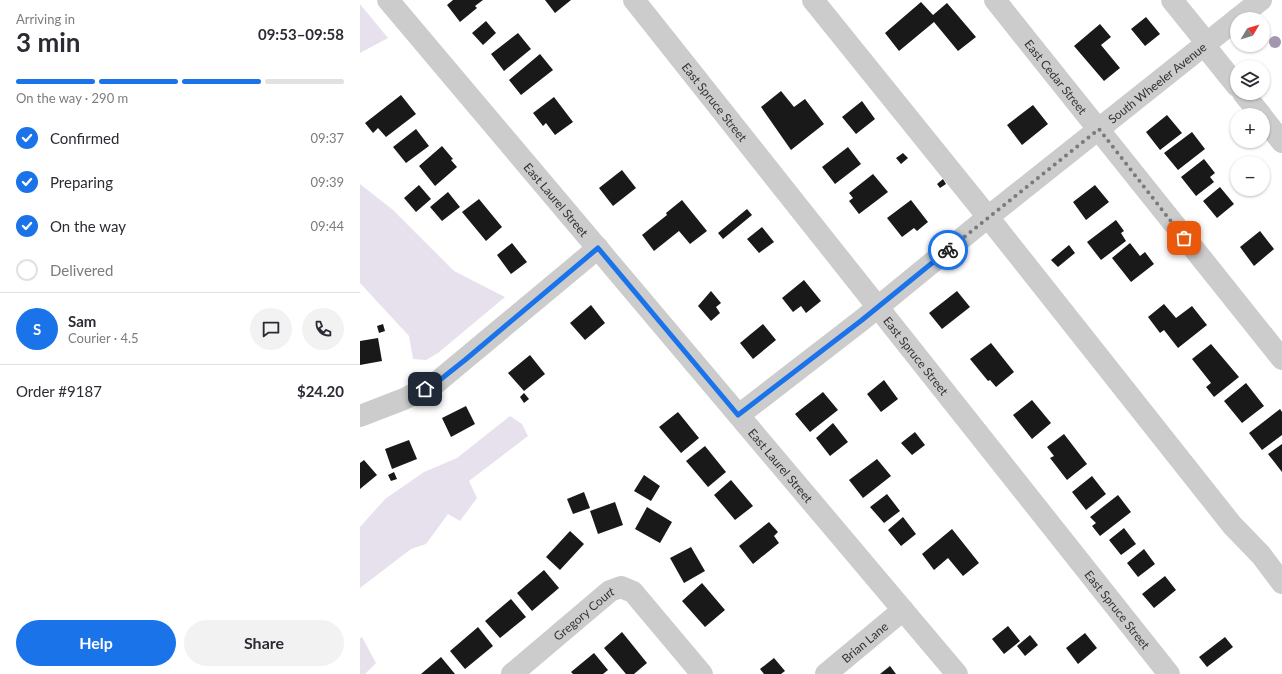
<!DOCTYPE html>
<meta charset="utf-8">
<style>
:root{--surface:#fff;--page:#f2f2f3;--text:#2b2b33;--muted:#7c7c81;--line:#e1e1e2;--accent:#1a73e8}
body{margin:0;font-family:Lato,sans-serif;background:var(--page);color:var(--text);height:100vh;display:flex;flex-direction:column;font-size:15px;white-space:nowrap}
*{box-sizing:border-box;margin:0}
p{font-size:13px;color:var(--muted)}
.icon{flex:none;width:22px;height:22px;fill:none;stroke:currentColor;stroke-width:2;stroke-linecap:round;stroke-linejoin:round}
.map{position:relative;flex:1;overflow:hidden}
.details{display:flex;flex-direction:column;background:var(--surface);width:360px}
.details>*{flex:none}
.needle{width:26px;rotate:52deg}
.buttons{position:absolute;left:870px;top:12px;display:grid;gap:8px}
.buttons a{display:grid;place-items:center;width:40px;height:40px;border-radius:50%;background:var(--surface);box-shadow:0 1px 3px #0004;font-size:20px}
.pin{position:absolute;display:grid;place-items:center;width:34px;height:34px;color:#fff;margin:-17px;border-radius:8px;box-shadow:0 2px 6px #0006}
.courier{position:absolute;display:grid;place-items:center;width:40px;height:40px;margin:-20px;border:3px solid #1a73e8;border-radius:50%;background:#fff;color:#222;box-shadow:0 1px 5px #0007}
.head em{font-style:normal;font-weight:700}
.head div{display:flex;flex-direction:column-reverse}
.head{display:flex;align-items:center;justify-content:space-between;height:68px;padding:0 16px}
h1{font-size:26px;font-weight:700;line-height:30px}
.bar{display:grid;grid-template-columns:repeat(4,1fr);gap:6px 4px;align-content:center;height:48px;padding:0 16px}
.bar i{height:5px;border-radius:3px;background:var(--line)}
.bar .active{background:var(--accent)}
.bar p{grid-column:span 4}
.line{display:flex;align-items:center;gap:10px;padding:0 16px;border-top:1px solid var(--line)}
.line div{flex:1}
.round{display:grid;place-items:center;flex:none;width:42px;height:42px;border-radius:21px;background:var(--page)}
ol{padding:0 16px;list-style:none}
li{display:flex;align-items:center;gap:12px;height:44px}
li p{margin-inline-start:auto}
li .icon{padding:4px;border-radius:50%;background:var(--accent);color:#fff;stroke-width:4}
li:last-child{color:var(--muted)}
li i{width:22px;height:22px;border:2px solid var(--line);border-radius:50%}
.action{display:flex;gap:8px;margin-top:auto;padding:8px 16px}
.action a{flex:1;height:46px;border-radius:24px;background:var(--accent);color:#fff;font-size:16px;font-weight:700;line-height:46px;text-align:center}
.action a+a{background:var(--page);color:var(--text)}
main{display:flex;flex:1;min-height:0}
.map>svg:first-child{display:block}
.green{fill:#e7e1ed}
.building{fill:#191919}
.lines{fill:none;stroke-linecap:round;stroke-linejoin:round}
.minor{stroke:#ccc;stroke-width:22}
.tree{fill:#a496ae}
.done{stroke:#7a7a7a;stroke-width:4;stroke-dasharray:0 7.2}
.route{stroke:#1a73e8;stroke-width:5}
.labels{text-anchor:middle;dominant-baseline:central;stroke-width:4;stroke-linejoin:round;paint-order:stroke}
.street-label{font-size:12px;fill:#323232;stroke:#fff}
</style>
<main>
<section class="details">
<div class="head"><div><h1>3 min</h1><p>Arriving in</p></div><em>09:53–09:58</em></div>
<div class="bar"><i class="active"></i><i class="active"></i><i class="active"></i><i></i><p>On the way · 290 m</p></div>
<ol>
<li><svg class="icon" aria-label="check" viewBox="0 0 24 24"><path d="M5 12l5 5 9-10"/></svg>Confirmed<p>09:37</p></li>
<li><svg class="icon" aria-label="check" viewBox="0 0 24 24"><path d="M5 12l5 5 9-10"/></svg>Preparing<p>09:39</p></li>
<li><svg class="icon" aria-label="check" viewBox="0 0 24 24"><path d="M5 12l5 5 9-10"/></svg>On the way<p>09:44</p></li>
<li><i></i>Delivered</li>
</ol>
<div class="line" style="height:72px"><b class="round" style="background:var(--accent);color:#fff">S</b><div><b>Sam</b><p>Courier · 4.5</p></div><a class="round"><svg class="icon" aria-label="chat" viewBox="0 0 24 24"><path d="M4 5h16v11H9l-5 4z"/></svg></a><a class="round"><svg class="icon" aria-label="phone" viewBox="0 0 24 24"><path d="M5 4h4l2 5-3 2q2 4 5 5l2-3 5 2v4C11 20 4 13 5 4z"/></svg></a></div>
<div class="line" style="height:52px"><div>Order #9187</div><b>$24.20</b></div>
<div class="action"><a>Help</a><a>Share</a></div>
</section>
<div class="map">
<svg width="922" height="674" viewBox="0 0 922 674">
<rect width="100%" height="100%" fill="#fff"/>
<path class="green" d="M0 4 28 38 0 53Z
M0 184 33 210 94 271 145 297 78 353 66 360 53 359 49 336 0 283Z
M150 416 162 424 168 436 109 481 117 498 100 521 88 514 66 544 51 549 0 588V527L25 499 64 472 97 458Z
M2 637 16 663 5 674H0V638Z"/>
<path class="building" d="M93 0H123L115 6 117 8 100 22 87 5Z
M185 0H211L195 13Z
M561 2 573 15 587 3 616 37 598 51 574 22 539 51 525 33Z
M786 17 800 34 785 46 771 29Z
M126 21 136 33 123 45 112 33Z
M740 24 751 37 741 45 760 68 744 81 714 46Z
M158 33 171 49 144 71 131 54Z
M180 54 193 70 161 95 149 80Z
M421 91 434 107 445 99 464 124 431 150 401 107Z
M41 95 56 114 26 137 18 128 13 133 5 123Z
M194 97 213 122 195 135 186 123 183 126 173 113Z
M502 101 515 119 496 134 482 117Z
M673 105 688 124 662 145 647 125Z
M807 115 822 133 800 150 786 132Z
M56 129 69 146 46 163 33 147Z
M832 132 845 149 818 170 804 153Z
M82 146 93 159 91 160 97 167 75 186 59 166Z
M488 147 501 164 475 184 462 167Z
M543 153 548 158 541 164 536 158Z
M844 159 855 173 850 177 854 182 836 196 821 177Z
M262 170 276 188 253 206 239 188Z
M513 174 528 192 499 214 489 201 493 198 489 193Z
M583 179 586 184 580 188 577 184Z
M59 185 71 199 56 212 44 198Z
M735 185 749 202 726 220 713 202Z
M860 187 874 204 857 218 843 201Z
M88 192 100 207 82 221 70 207Z
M119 199 142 227 126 241 102 212Z
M322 200 347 231 330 244 319 231 294 251 282 235 307 215 306 213Z
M551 200 568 222 557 231 554 228 542 237 527 218Z
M387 209 392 215 363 239 358 233Z
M756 220 764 231 761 233 766 241 741 260 727 242Z
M402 227 414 242 399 253 387 239Z
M900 231 914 249 894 266 880 247Z
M152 243 167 262 151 274 137 255Z
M770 243 780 256 785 252 794 264 771 282 752 258Z
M709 245 715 253 698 267 691 260Z
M444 280 461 301 446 313 441 306 433 312 422 298Z
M351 291 361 303 356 307 360 313 351 321 338 306Z
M597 291 610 307 582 329 569 313Z
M804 304 816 318 832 306 847 325 818 348 804 330 800 333 788 317Z
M231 305 245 323 225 340 210 323Z
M23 324 25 331 19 333 17 326Z
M403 324 416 340 393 359 380 343Z
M18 338 22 361 0 365V341Z
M631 343 654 372 636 387 630 380 628 381 610 359Z
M851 344 879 377 854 397 846 387 851 383 832 359Z
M170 355 185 374 164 391 148 373Z
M524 380 538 399 521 412 507 394Z
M886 383 904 406 882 423 864 401Z
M463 392 478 410 450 432 435 414Z
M164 393 169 399 164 403 160 397Z
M672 400 691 423 672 439 653 415Z
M106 406 115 424 91 437 82 418Z
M920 409 922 412V435L902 450 889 433Z
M318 412 339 438 321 453 299 427Z
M473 423 488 442 470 456 456 438Z
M555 432 565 445 552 455 541 443Z
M704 434 727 464 707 480 690 458 694 456 687 447Z
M49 440 57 459 32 469 25 449Z
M922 444V472L908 454Z
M345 446 366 472 348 487 326 461Z
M517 459 531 476 503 498 489 480Z
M4 460 17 475 0 489V463Z
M34 472 37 479 31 481 28 475Z
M284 475 300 486 291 501 274 491Z
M732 476 746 494 726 510 712 492Z
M371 480 393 506 375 520 354 495Z
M224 492 230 508 213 514 207 499Z
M527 494 540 511 524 523 510 507Z
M758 495 771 512 740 536 732 526 736 523 730 517Z
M255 502 263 525 238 534 230 511Z
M287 507 312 522 300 543 275 529Z
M543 517 556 534 541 546 528 530Z
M409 522 418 532 414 536 419 543 393 564 379 546Z
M764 528 776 544 761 555 749 540Z
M592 529 619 563 603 576 588 558 574 570 562 554Z
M210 531 224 544 200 570 186 557Z
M331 547 345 571 324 583 310 558Z
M784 549 795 564 778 577 767 563Z
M184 570 199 588 172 611 157 593Z
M805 576 816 590 794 608 782 594Z
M342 583 365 610 345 627 322 601Z
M151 599 166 617 140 638 125 621Z
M648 626 660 641 644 654 632 639Z
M118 627 133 646 105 669 90 651Z
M262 632 287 663 274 674H266L244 648Z
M725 633 737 648 718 664 706 648Z
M670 635 678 645 665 656 657 646Z
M865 637 873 647 847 667 839 657Z
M234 653 248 670 243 674H213L211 672Z
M81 657 95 674H61Z
M414 658 425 671 421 674H404L400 669Z
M530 666 536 674H520Z"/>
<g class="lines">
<g class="minor">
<path id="s1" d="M28 0 597 674"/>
<path id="s2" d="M274 0 809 674"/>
<path d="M453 0 628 217 872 525 901 555 922 583"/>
<path id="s3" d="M635 0 922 359"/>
<path d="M812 0 841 36 844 45 877 86"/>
<path d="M877 19 901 0"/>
<path d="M883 93 901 115"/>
<path d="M903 118 922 142"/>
<path id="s4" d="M379 415 502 320 628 217 877 19"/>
<path d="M0 416 44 399 76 383 238 248"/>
<path id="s5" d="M152 674 250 591 261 587 273 592 342 674"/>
<path id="s6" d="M466 674 543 610"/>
</g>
</g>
<circle class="tree" cx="915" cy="42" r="6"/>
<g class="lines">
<path class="done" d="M588 250 739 129 824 238"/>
<path class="route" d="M65 389 76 383 105 360 238 248 378 415 502 320 588 250"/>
</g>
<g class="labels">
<g class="street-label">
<text stroke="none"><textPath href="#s3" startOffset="98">East Cedar Street</textPath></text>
<text stroke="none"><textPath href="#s4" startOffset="534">South Wheeler Avenue</textPath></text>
<text stroke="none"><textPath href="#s2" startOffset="130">East Spruce Street</textPath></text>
<text stroke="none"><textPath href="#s1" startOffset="261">East Laurel Street</textPath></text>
<text stroke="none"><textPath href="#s2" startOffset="454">East Spruce Street</textPath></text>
<text stroke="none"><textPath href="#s1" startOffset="609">East Laurel Street</textPath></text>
<text stroke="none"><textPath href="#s2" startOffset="778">East Spruce Street</textPath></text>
<text stroke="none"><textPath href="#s5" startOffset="94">Gregory Court</textPath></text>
<text stroke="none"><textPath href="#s6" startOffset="50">Brian Lane</textPath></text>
</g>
</g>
</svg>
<div class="buttons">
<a><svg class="needle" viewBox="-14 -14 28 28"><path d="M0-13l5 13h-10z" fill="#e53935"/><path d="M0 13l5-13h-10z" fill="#7c7c81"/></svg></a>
<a><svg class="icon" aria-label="layers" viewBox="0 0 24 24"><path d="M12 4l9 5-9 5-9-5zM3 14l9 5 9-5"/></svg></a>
<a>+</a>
<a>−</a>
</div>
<div class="pin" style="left:824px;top:238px;background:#ea580c"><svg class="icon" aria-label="bag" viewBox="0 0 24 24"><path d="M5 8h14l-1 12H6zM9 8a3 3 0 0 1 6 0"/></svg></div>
<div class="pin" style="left:65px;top:389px;background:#1f2937"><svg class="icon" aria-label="home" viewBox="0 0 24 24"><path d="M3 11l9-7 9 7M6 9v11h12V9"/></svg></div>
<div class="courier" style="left:588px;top:250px"><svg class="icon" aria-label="bike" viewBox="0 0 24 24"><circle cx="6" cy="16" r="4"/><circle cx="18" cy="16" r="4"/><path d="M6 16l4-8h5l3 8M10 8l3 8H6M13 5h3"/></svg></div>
</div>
</main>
